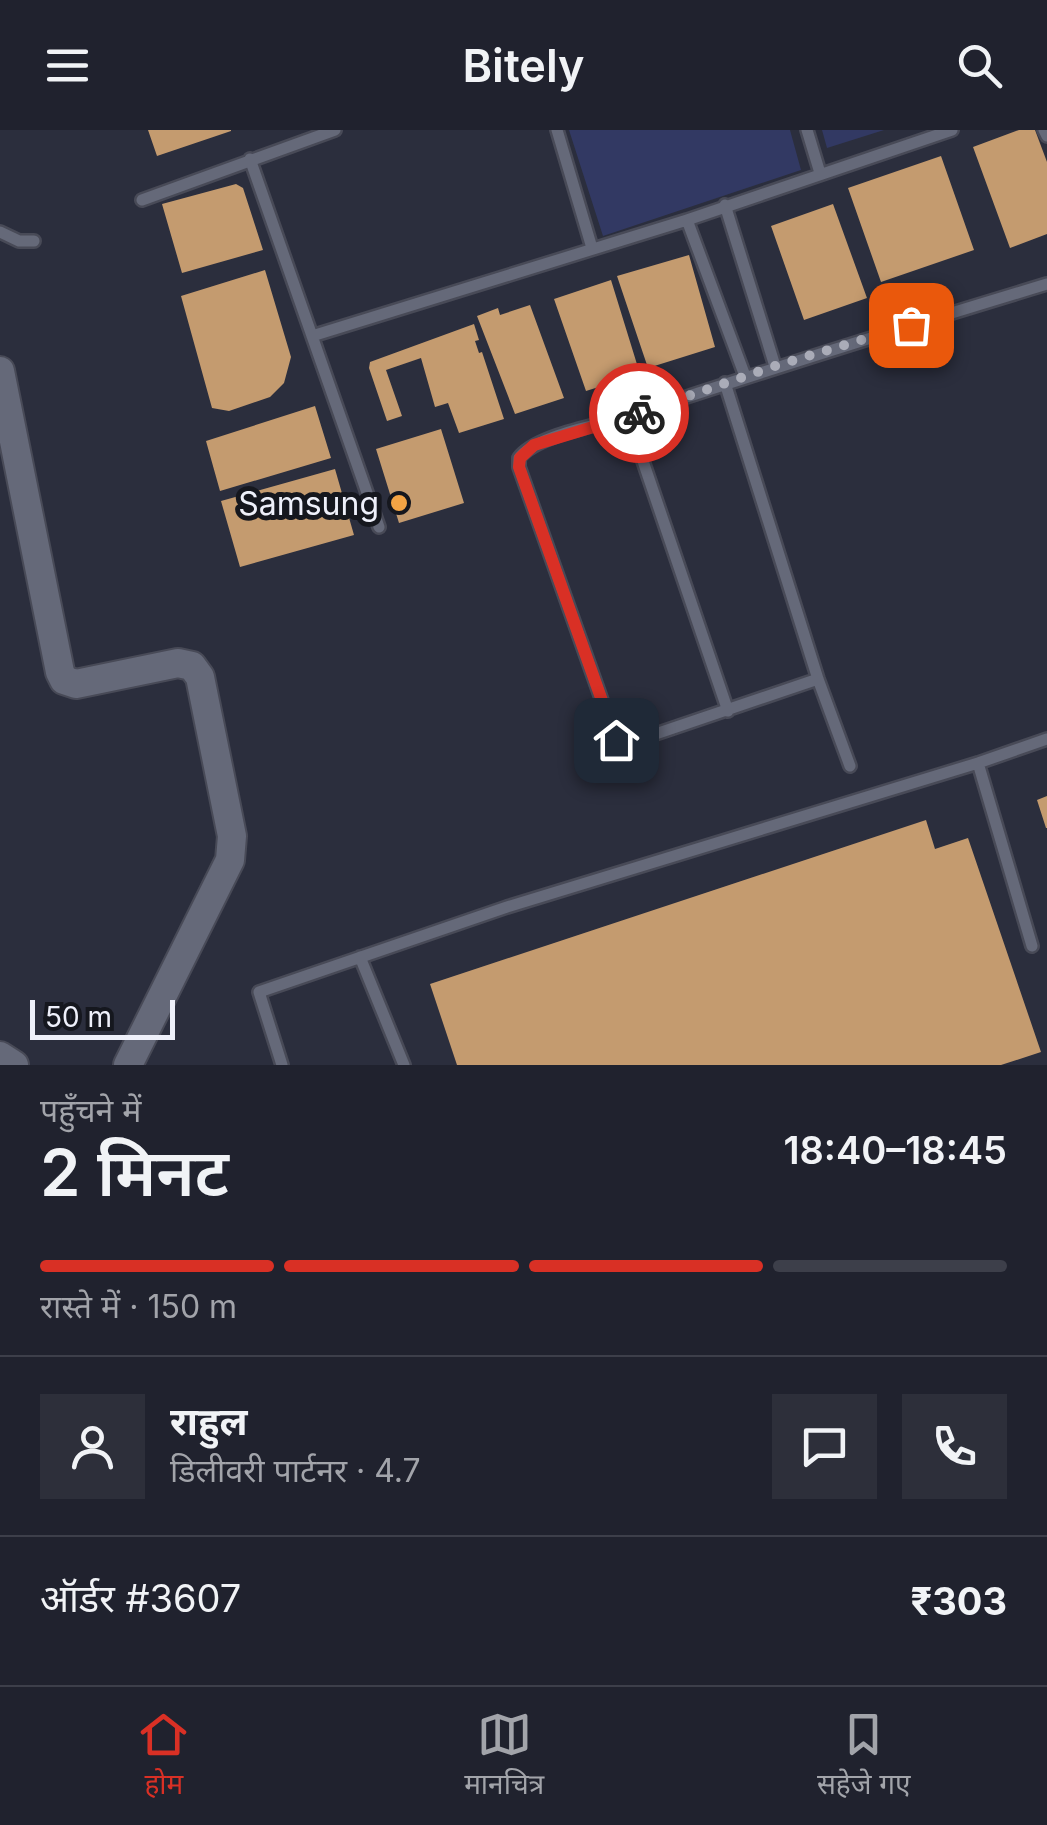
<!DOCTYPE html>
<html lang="hi">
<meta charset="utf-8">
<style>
:root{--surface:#20222e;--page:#2d2f3a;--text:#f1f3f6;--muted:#a2a4aa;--line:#3d3f4a;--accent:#d93025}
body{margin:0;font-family:Inter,"Noto Sans Devanagari",sans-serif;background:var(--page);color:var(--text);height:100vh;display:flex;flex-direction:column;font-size:38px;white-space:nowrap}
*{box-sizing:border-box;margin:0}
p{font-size:32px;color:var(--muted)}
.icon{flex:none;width:55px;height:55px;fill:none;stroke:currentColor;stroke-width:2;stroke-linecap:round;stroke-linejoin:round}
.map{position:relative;height:935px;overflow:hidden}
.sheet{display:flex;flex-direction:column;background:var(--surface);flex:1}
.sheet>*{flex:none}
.scale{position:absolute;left:30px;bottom:25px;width:145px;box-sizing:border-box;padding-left:10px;border:5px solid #eef0fa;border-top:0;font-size:28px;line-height:35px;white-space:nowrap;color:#eef0fa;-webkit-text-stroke:8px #15171e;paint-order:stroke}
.pin{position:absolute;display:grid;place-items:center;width:85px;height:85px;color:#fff;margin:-42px;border-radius:20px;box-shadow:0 5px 15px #0006}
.courier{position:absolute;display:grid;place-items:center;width:100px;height:100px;margin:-50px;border:8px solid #d93025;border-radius:50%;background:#fff;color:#222;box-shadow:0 2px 12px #0007}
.headline em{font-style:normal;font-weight:600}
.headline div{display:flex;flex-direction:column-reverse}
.headline{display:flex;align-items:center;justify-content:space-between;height:170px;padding:0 40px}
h1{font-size:65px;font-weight:600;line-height:75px}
.bar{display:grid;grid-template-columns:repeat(4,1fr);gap:15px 10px;align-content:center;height:120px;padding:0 40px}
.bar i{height:12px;border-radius:8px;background:var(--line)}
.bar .active{background:var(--accent)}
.bar p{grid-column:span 4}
.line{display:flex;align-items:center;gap:25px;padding:0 40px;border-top:2px solid var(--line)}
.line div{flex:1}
.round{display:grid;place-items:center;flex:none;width:105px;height:105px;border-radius:0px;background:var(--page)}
header{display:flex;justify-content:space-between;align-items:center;height:130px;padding:0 40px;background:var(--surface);font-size:45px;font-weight:600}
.menu{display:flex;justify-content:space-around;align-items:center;height:140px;border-top:2px solid var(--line);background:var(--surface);font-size:28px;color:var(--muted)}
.menu a{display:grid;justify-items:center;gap:5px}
.menu .active{color:var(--accent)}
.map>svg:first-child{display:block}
.green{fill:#323963}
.building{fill:#c49b6f}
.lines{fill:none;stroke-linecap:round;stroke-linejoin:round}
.service-casing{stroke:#484a57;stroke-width:16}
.tertiary-casing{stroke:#484a57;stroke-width:32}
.service{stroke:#656979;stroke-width:11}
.tertiary{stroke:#656979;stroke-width:28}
.done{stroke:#aaacb8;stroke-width:10;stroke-dasharray:0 18}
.route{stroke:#d93025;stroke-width:12}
.poi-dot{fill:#f4a444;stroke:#15171e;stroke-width:4}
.labels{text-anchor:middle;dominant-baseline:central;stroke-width:10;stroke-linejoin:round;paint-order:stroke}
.poi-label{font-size:32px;fill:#eef0fa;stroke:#15171e;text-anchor:end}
</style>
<header><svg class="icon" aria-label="menu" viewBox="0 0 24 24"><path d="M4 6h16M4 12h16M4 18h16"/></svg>Bitely<svg class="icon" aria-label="search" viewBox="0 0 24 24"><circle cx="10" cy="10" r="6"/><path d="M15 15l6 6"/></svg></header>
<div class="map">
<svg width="1047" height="935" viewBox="0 0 1047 935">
<rect width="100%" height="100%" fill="#2b2e3d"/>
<path class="green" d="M569 0H790L801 40 603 106Z
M822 0H884L827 18Z"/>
<path class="building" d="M148 0H231V1L157 26Z
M1019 0H1035L1047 32V104L1010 118 973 17Z
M941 26 974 120 881 152 848 58Z
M236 54 243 58 263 120 182 143 162 74Z
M833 74 867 168 804 190 771 96Z
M689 125 715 217 648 238 617 146Z
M265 140 291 227 284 253 270 267 229 281 212 278 181 166Z
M611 150 640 244 586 261 554 169Z
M530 175 564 268 515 284 477 186 498 178 500 185Z
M474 194 479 210 475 211 479 223 482 222 504 289 459 303 448 273 435 277 421 228 386 240 402 286 387 291 369 238 370 232Z
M315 276 331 328 220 361 206 311Z
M441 299 464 373 399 393 376 319Z
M335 339 354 405 240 437 221 371Z
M1047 666V698H1046L1037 670Z
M926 690 935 719 968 708 1041 922 1001 935H457L430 854Z"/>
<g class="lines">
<defs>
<path id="service" d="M557 0 592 118
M807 0 820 43
M1044 0 1047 6
M250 29 379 397
M142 70 335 0
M725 75 775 236
M687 90 745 246
M0 102 19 111H34
M312 206 687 90 952 0
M725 253 818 549 850 636
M628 287 728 581
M818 549 632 612 623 614 616 610 519 337V328C537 304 603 295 632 285 770 239 908 196 1047 154
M978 633 1032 816
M360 827 404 935
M282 935 259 862 507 777 978 633 1047 609"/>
<path id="tertiary" d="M0 241 60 542 64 550 76 554 178 533 192 536 200 547 232 706 230 730 128 935
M0 926 14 935"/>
</defs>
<use href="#service" class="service-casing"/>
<use href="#tertiary" class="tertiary-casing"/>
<use href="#service" class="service"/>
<use href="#tertiary" class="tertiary"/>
</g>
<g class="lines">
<path class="done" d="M639 283 775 236 911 195"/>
<path class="route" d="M616 610 519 337 520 328 534 315 639 283"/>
</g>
<circle class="poi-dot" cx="399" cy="373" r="10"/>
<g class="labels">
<g class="poi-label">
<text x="379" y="373">Samsung</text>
</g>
</g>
</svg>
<div class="scale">50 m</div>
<div class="pin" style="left:911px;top:195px;background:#ea580c"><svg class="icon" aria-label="bag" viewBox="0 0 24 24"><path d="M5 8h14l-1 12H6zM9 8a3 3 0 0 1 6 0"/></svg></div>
<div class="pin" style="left:616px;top:610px;background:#1f2937"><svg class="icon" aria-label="home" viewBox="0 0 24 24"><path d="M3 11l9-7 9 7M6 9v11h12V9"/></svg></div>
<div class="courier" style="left:639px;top:283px"><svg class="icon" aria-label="bike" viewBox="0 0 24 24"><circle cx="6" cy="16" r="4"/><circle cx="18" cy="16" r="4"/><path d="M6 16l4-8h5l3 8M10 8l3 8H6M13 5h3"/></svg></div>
</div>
<section class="sheet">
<div class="headline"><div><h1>2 मिनट</h1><p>पहुँचने में</p></div><em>18:40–18:45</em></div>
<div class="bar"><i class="active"></i><i class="active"></i><i class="active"></i><i></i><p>रास्ते में · 150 m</p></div>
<div class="line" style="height:180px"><a class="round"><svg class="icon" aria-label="person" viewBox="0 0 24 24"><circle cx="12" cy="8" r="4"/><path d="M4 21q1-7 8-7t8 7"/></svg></a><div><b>राहुल</b><p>डिलीवरी पार्टनर · 4.7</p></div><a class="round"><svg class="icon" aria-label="chat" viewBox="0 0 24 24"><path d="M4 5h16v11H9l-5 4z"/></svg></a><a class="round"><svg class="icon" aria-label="phone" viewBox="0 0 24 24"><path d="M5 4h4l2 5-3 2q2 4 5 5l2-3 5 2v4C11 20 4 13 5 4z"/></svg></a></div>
<div class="line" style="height:130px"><div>ऑर्डर #3607</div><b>₹303</b></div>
</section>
<nav class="menu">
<a class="active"><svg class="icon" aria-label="home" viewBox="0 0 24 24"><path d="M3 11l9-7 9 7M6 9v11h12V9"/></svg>होम</a>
<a><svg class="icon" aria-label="map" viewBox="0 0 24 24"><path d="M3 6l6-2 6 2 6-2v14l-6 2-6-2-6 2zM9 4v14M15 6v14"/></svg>मानचित्र</a>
<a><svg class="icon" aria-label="saved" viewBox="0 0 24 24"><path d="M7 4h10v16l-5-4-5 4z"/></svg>सहेजे गए</a>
</nav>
